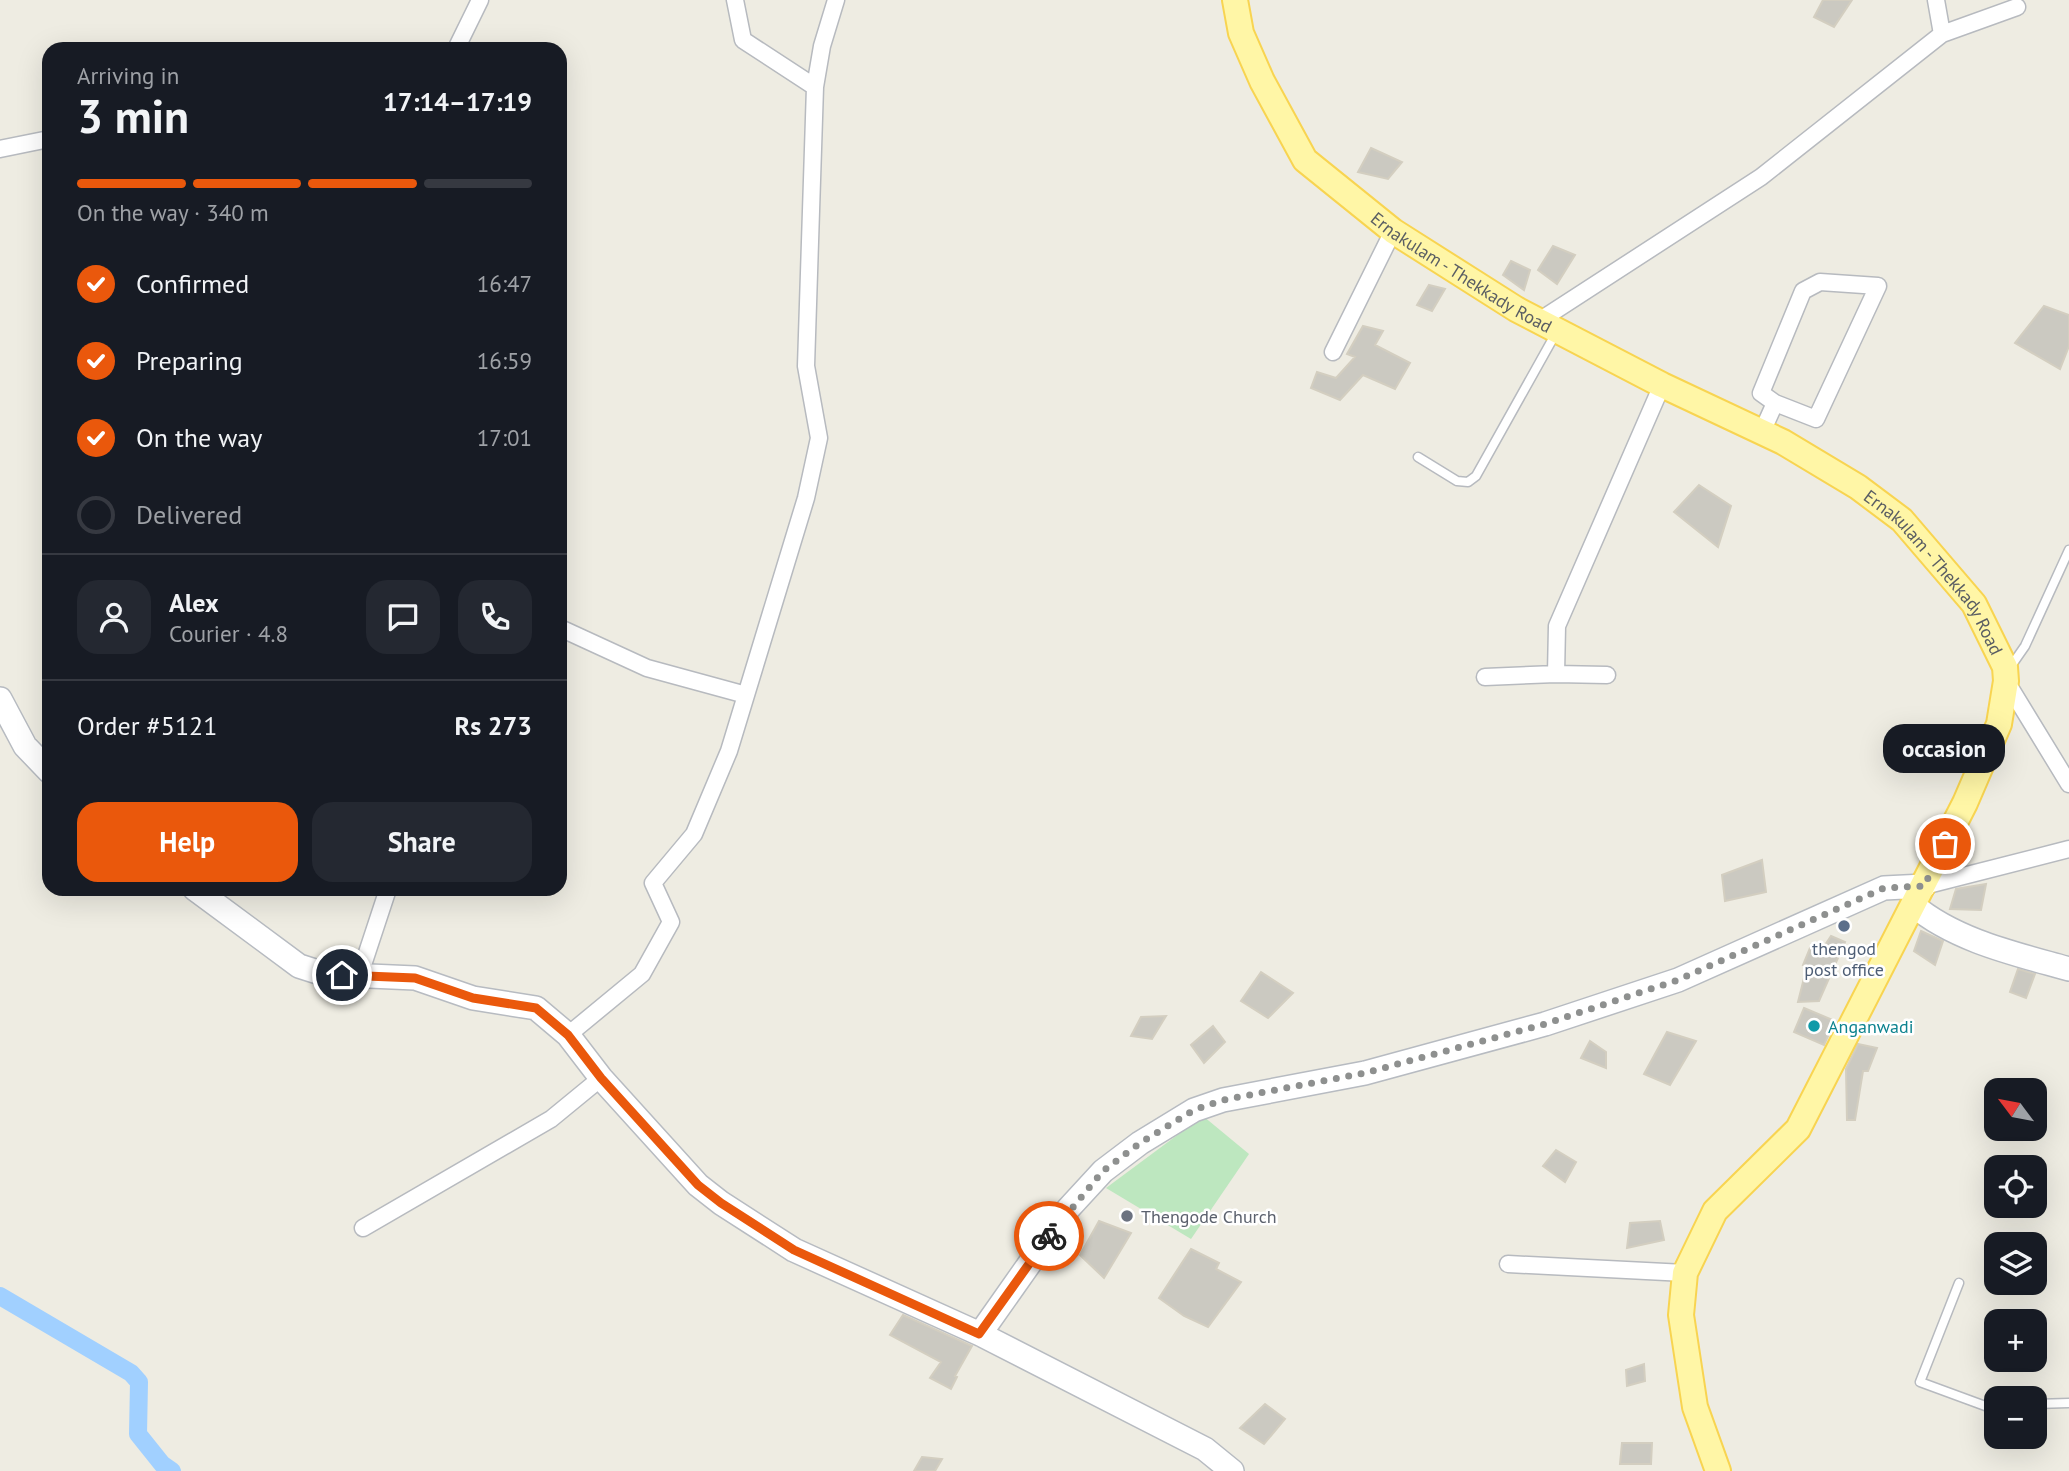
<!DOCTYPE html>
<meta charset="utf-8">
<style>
:root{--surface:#171b24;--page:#242831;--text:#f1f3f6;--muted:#9ea1a6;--line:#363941;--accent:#ea580c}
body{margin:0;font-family:"PT Sans",sans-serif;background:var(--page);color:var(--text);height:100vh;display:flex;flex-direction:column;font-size:26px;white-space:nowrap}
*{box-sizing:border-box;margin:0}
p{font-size:23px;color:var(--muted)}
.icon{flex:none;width:38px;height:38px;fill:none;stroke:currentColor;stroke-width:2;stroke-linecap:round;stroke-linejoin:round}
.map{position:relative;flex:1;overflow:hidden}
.details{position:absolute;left:42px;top:42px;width:525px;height:854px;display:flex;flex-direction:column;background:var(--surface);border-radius:21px;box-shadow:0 7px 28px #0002}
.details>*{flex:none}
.needle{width:46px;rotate:302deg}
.fabs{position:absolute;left:1984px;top:1078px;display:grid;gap:14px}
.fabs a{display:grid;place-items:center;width:63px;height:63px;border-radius:14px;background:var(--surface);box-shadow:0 7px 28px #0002;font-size:35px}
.pin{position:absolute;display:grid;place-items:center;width:60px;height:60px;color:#fff;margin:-30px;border:4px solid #fff;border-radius:50%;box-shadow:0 2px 7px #0007}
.courier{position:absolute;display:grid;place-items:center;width:70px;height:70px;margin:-35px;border:5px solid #ea580c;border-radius:50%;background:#fff;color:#222;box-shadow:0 2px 9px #0007}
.bubble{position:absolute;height:49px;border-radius:21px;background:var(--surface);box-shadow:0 7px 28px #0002;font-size:23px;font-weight:600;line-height:49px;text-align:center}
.summary em{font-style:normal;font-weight:600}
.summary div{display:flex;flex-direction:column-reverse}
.summary{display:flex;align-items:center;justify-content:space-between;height:119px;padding:0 35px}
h1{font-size:46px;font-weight:600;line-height:52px}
.bar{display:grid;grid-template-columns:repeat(4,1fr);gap:10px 7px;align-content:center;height:84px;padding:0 35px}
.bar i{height:9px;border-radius:5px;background:var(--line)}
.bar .active{background:var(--accent)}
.bar p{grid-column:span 4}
.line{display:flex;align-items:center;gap:18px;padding:0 35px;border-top:2px solid var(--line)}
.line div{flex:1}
.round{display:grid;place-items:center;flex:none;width:74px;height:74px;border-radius:21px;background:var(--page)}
ol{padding:0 35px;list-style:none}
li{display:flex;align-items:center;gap:21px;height:77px}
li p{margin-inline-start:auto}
li .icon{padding:7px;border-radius:50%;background:var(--accent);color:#fff;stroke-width:4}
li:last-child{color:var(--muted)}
li i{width:38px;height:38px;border:4px solid var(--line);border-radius:50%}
.button{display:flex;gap:14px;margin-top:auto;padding:14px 35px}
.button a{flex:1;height:80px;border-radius:21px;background:var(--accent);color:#fff;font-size:28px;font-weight:600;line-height:80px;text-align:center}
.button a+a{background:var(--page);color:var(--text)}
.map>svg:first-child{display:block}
.green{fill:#bde7bf}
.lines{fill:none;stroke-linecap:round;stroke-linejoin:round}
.canal{stroke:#a1d0ff;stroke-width:18}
.building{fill:#cbc9c1;stroke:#d3cec0;stroke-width:2}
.lane-casing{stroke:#b7babf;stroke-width:11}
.street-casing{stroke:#b7babf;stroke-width:19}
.secondary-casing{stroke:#b7bbc1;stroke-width:26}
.primary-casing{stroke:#f8d451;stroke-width:28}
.lane{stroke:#fff;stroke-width:8}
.street{stroke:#fff;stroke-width:16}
.secondary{stroke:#fff;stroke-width:23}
.primary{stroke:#fff6a6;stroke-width:24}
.done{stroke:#8e908f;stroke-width:7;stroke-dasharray:0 12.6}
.route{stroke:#ea580c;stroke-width:9}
.service-dot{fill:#5c6f8a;stroke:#fff;stroke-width:2.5}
.culture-dot{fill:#0f9aa8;stroke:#fff;stroke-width:2.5}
.worship-dot{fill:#6b7280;stroke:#fff;stroke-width:2.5}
.labels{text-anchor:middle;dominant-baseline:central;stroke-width:5;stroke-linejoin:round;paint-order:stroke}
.street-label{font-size:18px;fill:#5a5e63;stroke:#fff}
.service-label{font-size:18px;fill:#4e5e75;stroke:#fff}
.culture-label{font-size:18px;fill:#0d838f;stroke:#fff;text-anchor:start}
.worship-label{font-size:18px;fill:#5b616d;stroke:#fff;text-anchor:start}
</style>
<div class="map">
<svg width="2069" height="1471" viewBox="0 0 2069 1471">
<rect width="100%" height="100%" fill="#eeece2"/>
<path class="green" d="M1203 1116 1249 1154 1191 1239 1106 1188Z"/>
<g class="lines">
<path class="canal" d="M0 1296 131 1373 139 1382 138 1434 162 1464 172 1471"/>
</g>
<path class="building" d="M1823 0H1852L1834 27 1814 17Z
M1371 148 1402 162 1388 179 1358 172Z
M1553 246 1575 255 1557 284 1538 270Z
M1511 261 1530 270 1524 290 1503 275Z
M1429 285 1445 289 1432 311 1417 305Z
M2044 306 2069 315V346L2060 369 2015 343Z
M1363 326 1383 331 1375 345 1410 363 1395 389 1363 375 1340 400 1311 388 1317 372 1336 378 1355 357 1347 354Z
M1699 485 1731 506 1718 547 1674 512Z
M1762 860 1766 892 1725 901 1722 875Z
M1986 884 1981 910 1950 909 1956 889Z
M1921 931 1943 941 1935 965 1914 951Z
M1831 936 1845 942 1819 1001 1798 1002 1807 966 1803 965 1810 948 1821 951Z
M2018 969 2035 974 2026 998 2010 992Z
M1261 972 1293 993 1268 1018 1241 1001Z
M1804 1008 1835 1021 1824 1045 1794 1032Z
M1166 1016 1152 1039 1131 1036 1141 1017Z
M1213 1026 1225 1042 1204 1063 1191 1045Z
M1667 1032 1696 1041 1670 1085 1644 1074Z
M1590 1041 1606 1052V1068L1581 1058Z
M1858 1044 1877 1048 1868 1071H1863L1855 1120H1847L1846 1069Z
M1556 1150 1576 1162 1565 1182 1543 1166Z
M1099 1221 1131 1233 1104 1278 1080 1255Z
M1660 1221 1664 1240 1627 1248 1630 1223Z
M1191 1249 1219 1263 1216 1269 1241 1282 1208 1327 1184 1316 1159 1298Z
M903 1315 972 1346 955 1376 957 1377 951 1389 930 1378 941 1362 890 1335Z
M1644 1364 1645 1381 1627 1386 1626 1370Z
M1265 1404 1285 1419 1264 1444 1240 1428Z
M1622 1443H1652L1651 1464H1620Z
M922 1457 942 1459 935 1471H914Z"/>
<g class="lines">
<defs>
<path id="lane" d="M1418 457 1457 481 1468 482 1476 476 1556 333
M2009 669 2025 646 2069 550
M1959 1283 1920 1382 1988 1407H1997
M2035 1404 2069 1403"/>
<path id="street" d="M735 0 743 40 815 87
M1942 34 2017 7
M456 49 480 0
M0 149 49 139
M1539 321 1761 177 1942 34 1936 0
M1333 352 1393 231
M1762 432 1775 403 1761 393 1803 291 1820 282 1878 286 1816 419 1775 403
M560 628 647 668 746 695
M1607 675 1556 674 1557 626 1662 385
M1485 677 1556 674
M2006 681 2069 784
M1924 886 2069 849
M359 977 388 889
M568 1035 642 974 671 922 653 883 694 834 729 751 806 498 819 438 806 366 815 87 822 46 836 0
M363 1228 551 1119 601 1078
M1508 1264 1685 1273"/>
<path id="secondary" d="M0 699 25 746 49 771
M195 889 299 966 324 974 415 978 473 998 536 1008 568 1035 601 1078 698 1185 721 1203 794 1250 980 1334 1205 1449 1232 1471
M1913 905C1956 941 2016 954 2069 969
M980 1334 1068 1209 1103 1171 1140 1143 1194 1110 1223 1100 1365 1073 1545 1024 1678 980 1884 888 1924 886"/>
<g id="primary">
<path id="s1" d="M1235 0 1241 33 1262 81 1305 160 1393 231 1516 309 1662 385 1783 442 1858 487 1902 520 1974 604 2005 667 2006 681 1999 724 1965 803 1798 1129 1715 1211 1685 1273 1681 1315 1695 1407 1718 1471"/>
</g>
</defs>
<use href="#lane" class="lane-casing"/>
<use href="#street" class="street-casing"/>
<use href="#secondary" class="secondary-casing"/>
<use href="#primary" class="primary-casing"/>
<use href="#lane" class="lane"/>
<use href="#street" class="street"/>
<use href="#secondary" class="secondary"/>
<use href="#primary" class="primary"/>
</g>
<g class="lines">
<path class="done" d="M1049 1236 1103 1171 1140 1143 1194 1110 1223 1100 1365 1073 1545 1024 1678 980 1884 888 1924 886 1945 844"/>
<path class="route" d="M342 975 415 978 473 998 536 1008 568 1035 601 1078 698 1185 721 1203 794 1250 979 1334 1049 1236"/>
</g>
<circle class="service-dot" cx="1844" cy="926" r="7"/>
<circle class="culture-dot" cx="1814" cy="1026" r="7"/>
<circle class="worship-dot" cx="1127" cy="1216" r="7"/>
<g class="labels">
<g class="street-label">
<text stroke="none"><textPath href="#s1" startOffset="369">Ernakulam - Thekkady Road</textPath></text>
<text stroke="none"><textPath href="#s1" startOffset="936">Ernakulam - Thekkady Road</textPath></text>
</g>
<g class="service-label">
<text x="1844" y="948">thengod<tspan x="1844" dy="21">post office</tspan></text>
</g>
<g class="culture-label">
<text x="1828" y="1026">Anganwadi</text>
</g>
<g class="worship-label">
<text x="1141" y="1216">Thengode Church</text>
</g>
</g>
</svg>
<div class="fabs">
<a><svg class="needle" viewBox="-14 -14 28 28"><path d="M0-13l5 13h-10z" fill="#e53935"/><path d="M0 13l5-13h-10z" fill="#9ea1a6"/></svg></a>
<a><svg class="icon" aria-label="locate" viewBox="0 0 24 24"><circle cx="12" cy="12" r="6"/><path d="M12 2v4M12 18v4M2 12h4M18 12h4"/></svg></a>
<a><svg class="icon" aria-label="layers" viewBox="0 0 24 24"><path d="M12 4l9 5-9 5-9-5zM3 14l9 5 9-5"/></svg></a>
<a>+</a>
<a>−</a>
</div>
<div class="pin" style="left:1945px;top:844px;background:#ea580c"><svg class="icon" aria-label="bag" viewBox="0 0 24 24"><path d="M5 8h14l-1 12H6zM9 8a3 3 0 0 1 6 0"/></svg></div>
<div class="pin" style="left:342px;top:975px;background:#1f2937"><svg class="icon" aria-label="home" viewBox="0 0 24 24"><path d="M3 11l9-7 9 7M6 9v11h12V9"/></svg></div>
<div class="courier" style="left:1049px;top:1236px"><svg class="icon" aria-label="bike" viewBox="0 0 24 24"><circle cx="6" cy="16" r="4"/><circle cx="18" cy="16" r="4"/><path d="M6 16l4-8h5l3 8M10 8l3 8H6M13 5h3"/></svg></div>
<div class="bubble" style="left:1883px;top:724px;width:122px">occasion</div>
<section class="details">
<div class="summary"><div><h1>3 min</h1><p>Arriving in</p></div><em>17:14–17:19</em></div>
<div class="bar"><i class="active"></i><i class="active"></i><i class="active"></i><i></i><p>On the way · 340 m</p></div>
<ol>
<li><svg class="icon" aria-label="check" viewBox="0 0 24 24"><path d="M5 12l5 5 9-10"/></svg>Confirmed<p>16:47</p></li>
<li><svg class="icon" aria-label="check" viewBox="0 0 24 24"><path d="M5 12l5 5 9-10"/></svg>Preparing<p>16:59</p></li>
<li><svg class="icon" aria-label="check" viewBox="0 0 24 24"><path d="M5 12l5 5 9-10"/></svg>On the way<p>17:01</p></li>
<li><i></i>Delivered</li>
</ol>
<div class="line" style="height:126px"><a class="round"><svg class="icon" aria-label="person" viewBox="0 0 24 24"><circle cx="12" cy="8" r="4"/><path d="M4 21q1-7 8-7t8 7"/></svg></a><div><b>Alex</b><p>Courier · 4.8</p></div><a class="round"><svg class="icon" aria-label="chat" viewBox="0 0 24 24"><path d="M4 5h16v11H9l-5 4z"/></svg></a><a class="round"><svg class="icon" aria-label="phone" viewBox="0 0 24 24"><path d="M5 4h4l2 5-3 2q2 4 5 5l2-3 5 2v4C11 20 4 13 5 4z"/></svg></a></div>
<div class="line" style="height:91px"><div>Order #5121</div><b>Rs 273</b></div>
<div class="button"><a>Help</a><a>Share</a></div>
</section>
</div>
